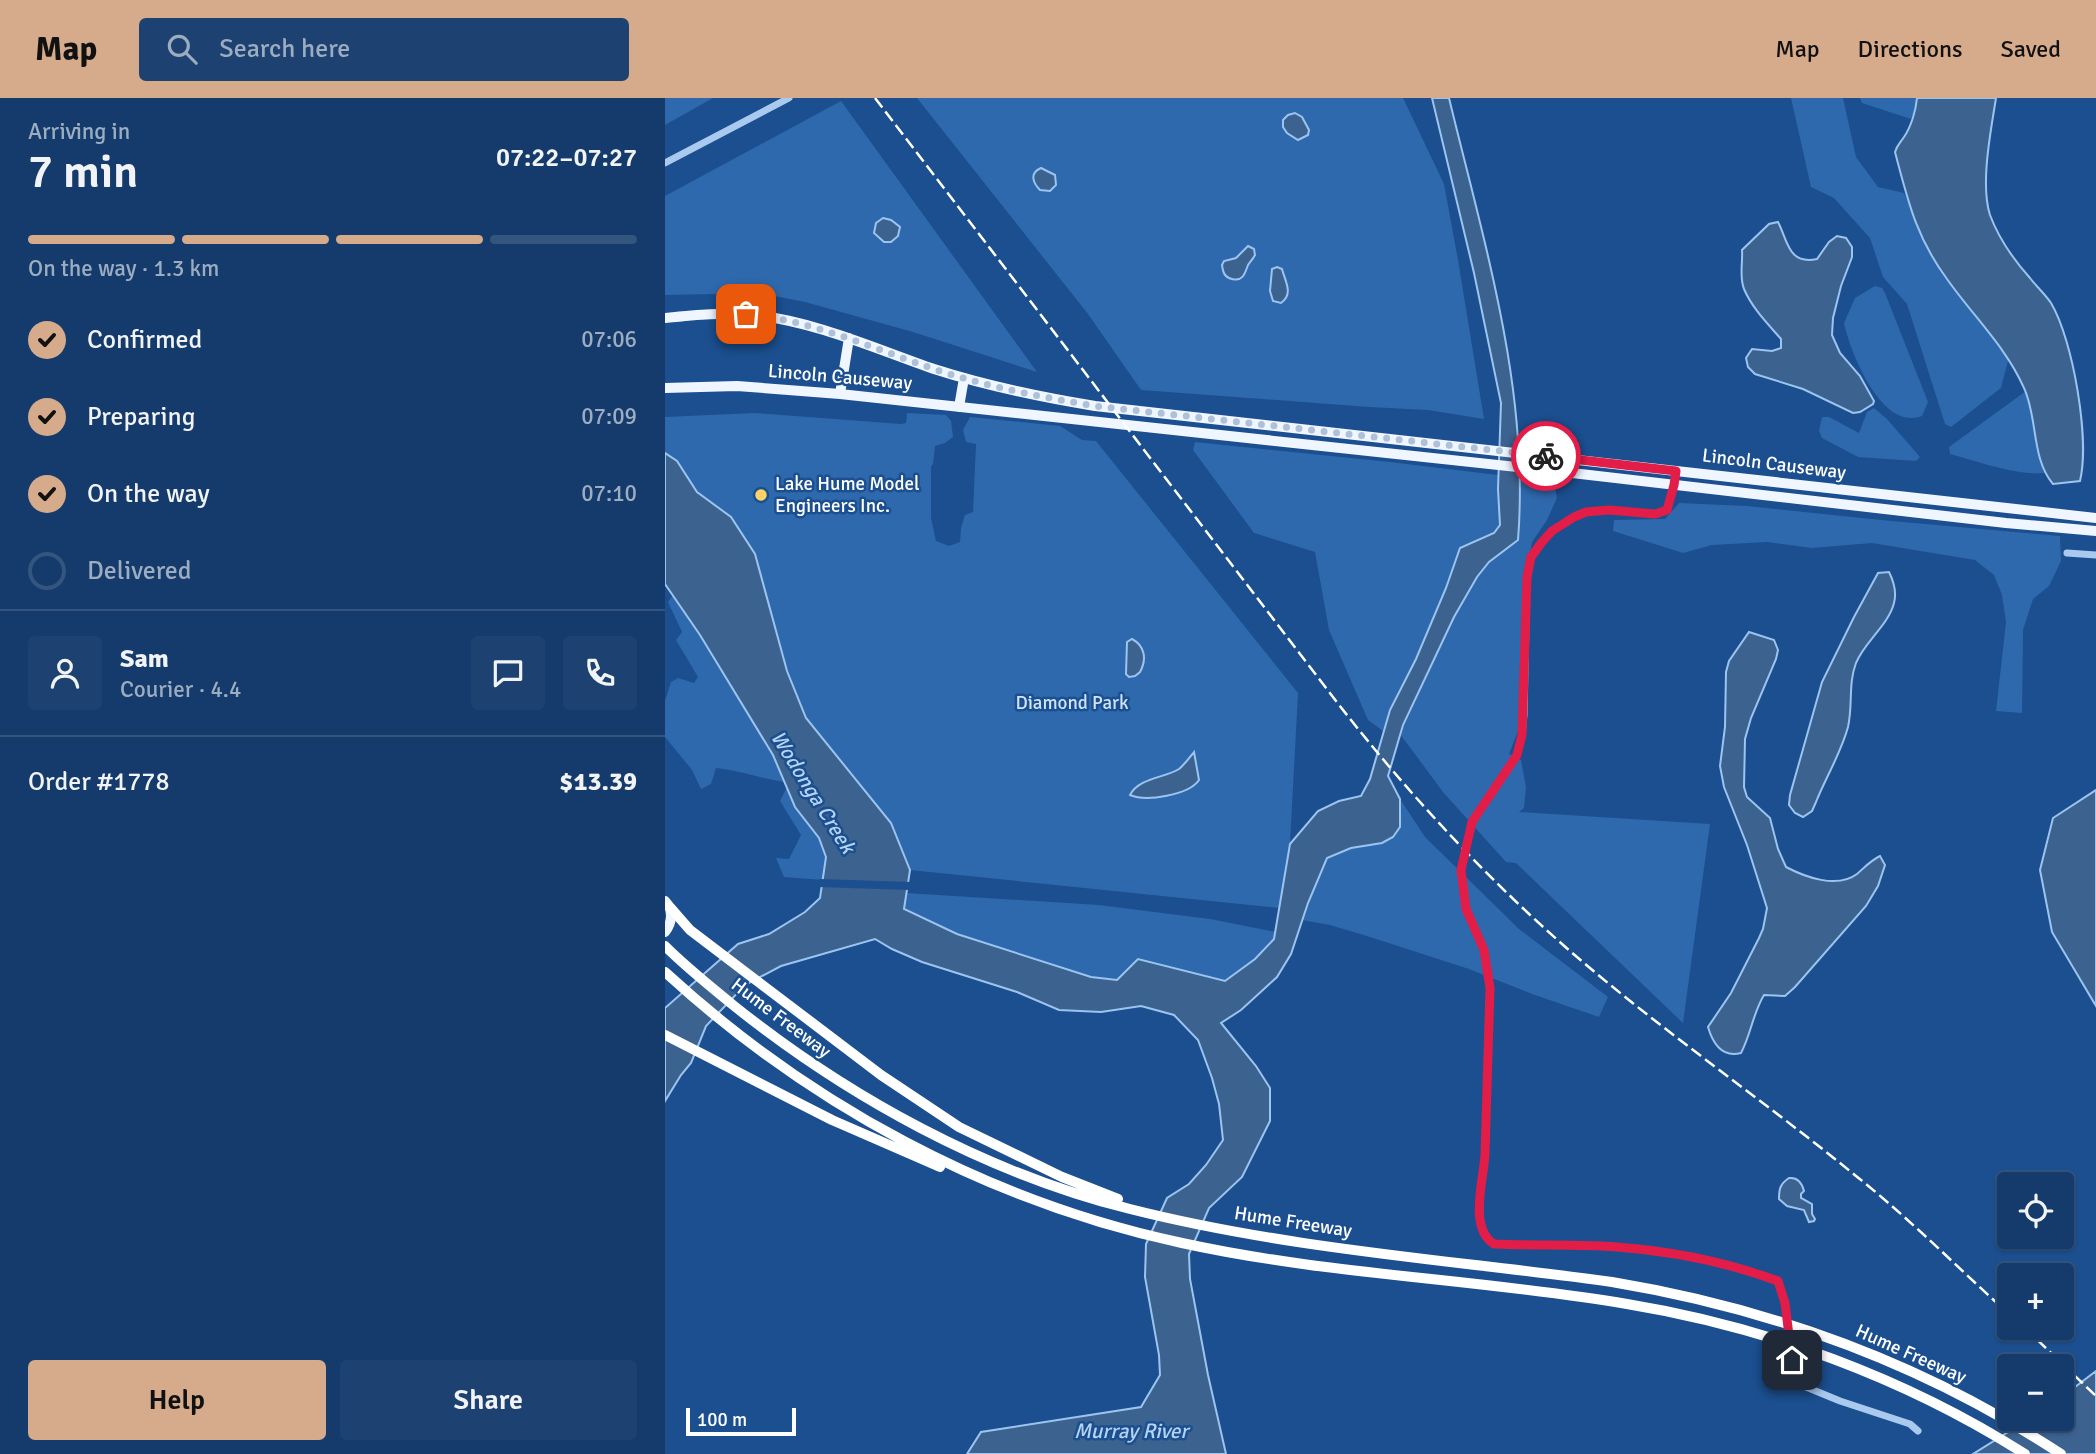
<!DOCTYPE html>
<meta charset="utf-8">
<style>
:root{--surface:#143b6b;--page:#1d4271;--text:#f1f3f6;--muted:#9dadc1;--line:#33557e;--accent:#d6ab8b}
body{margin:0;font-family:Signika,sans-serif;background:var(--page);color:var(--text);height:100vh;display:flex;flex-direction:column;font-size:26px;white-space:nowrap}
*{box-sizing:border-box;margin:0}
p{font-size:23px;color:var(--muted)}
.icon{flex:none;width:38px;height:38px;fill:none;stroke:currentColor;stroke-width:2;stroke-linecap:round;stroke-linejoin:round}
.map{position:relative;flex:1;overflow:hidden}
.panel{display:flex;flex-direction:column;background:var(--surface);width:665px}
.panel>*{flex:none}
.controls{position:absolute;left:1332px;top:1074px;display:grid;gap:14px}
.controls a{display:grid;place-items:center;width:77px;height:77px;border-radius:7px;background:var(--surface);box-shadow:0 2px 5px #0004,0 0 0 2px var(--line);font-size:35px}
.scale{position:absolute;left:21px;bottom:18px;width:110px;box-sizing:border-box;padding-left:7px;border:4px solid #fff;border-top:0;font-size:19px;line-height:24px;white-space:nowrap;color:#fff;-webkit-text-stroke:5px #1b4f8f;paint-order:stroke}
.pin{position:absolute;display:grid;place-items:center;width:60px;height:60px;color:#fff;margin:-30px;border-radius:14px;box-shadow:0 4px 10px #0006}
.courier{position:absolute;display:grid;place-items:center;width:70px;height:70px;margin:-35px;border:5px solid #e11d48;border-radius:50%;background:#fff;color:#222;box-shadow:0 2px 9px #0007}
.head em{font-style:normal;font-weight:600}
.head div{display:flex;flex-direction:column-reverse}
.head{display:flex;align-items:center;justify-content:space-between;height:119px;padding:0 28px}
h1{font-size:46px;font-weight:600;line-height:52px}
.bar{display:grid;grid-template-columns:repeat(4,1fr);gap:10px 7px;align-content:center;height:84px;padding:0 28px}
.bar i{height:9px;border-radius:5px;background:var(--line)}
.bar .on{background:var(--accent)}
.bar p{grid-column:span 4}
.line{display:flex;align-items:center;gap:18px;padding:0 28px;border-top:2px solid var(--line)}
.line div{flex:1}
.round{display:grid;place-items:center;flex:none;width:74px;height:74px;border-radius:7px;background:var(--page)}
ol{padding:0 28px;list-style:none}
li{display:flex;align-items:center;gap:21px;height:77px}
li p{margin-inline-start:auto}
li .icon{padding:7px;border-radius:50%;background:var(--accent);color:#111;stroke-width:4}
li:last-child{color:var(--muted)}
li i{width:38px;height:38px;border:4px solid var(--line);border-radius:50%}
.primary-button{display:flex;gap:14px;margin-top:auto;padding:14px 28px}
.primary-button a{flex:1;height:80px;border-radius:7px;background:var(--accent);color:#111;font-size:28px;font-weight:600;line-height:80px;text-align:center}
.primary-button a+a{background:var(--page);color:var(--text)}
header{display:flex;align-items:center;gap:42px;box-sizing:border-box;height:98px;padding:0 35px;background:var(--accent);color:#111}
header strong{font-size:33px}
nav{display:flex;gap:38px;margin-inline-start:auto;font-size:24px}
.search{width:490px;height:63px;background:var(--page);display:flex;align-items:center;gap:18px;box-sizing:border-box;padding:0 24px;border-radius:7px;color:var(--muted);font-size:26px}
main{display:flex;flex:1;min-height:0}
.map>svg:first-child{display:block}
.green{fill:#2e69ad}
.water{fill:#3c6290;stroke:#9cc4f0;stroke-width:2}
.pier{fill:#1b4f8f}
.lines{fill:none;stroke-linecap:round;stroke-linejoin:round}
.minor{stroke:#a9c9ee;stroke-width:7}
.major{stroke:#f0f6ff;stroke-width:10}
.highway{stroke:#fff;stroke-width:10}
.rail{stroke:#fff;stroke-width:2.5;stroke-dasharray:12 5;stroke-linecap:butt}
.done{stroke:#afc1d8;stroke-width:7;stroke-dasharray:0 12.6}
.route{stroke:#e11d48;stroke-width:9}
.poi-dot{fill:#ffd166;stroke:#1b4f8f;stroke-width:2.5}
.labels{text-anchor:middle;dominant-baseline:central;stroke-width:5;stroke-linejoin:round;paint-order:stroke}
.street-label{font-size:19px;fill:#fff;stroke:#1b4f8f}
.poi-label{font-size:19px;fill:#fff;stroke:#1b4f8f;text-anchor:start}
.park-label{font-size:19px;fill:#cfe3fa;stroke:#1b4f8f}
.water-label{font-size:21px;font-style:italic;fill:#b5d3f5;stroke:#1b4f8f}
</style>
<header>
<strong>Map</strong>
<div class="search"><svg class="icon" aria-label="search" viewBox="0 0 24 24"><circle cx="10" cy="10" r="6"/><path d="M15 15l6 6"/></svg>Search here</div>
<nav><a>Map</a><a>Directions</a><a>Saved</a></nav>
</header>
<main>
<section class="panel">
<div class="head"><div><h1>7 min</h1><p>Arriving in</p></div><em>07:22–07:27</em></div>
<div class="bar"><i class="on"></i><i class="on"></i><i class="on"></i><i></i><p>On the way · 1.3 km</p></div>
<ol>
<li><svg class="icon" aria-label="check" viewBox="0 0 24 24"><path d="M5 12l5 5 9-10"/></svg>Confirmed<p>07:06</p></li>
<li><svg class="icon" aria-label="check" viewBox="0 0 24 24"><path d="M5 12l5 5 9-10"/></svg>Preparing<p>07:09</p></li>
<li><svg class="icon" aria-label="check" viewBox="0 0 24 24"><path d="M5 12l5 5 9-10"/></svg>On the way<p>07:10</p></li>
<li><i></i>Delivered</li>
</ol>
<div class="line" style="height:126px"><a class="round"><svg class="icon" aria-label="person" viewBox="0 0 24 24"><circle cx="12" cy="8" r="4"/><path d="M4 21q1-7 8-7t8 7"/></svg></a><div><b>Sam</b><p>Courier · 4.4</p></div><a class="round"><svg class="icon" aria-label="chat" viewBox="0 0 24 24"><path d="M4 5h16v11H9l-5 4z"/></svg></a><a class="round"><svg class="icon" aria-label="phone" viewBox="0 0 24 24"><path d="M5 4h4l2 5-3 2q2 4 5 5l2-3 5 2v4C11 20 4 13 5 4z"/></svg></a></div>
<div class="line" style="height:91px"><div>Order #1778</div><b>$13.39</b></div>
<div class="primary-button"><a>Help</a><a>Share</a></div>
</section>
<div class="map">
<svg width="1431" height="1356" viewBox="0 0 1431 1356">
<rect width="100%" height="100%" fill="#1b4f8f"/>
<path class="green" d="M0 0H48L0 27Z
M252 0H738L779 86 793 162 819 321 763 312 704 309 476 292 423 216Z
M1126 0H1178L1191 59 1213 89 1239 95 1280 180 1344 259 1336 290 1286 329 1280 326 1242 206 1218 179 1205 140 1169 100 1146 89Z
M1195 0H1252V7L1246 21 1197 5Z
M176 3 372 274 248 234 140 204 95 195 0 197V98Z
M1210 188 1217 190 1220 195 1263 304 1257 318C1254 319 1250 320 1246 320 1212 320 1185 253 1179 225L1190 200Z
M1361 293 1379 375C1353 378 1311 363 1285 356L1284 349Z
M1209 310 1222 321 1255 359 1251 363 1193 359 1157 340 1154 333 1157 319H1164L1194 335 1202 314Z
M90 315 236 326 241 325 242 315 281 317 286 323 288 339 280 345 270 348 268 366 266 369V420L271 443 284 448 295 444 296 430 300 417 308 414 311 346 301 344 298 332 305 319 395 328 417 342 431 343 633 595 625 746 615 810 245 772 226 725 141 620 122 573 90 456 66 419 32 394 12 363 0 355V319Z
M530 344 725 364 833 377 835 427 830 435 795 450C782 488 768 527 750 563 739 587 726 608 718 633L703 622 664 532 650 454 589 435 528 352Z
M855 381 889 382 892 400 882 422 867 444 858 494 853 633 844 656 856 662 861 689 859 710 854 714 1045 726 1018 925 851 765 841 764 778 694 735 636 789 519 812 479 824 464 853 442 856 406Z
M1014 405 1082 408 1216 422 1395 438 1396 463 1384 488 1368 501 1358 532 1357 615 1331 613 1341 524 1337 497 1329 477 1310 462 1207 445 1147 450 1102 444 1047 447 1018 455 948 433 949 422 1000 421Z
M8 497 35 537 108 657 120 684C96 681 74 672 51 670L46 686 36 691 27 672 0 639V603L6 584 13 580 29 585 33 579 11 542 17 534 3 504Z
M122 689 130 709 154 740 161 759 158 782 119 779 111 760 124 761 136 737 115 703Z
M735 701 760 739 854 831 943 899 934 919 867 896 804 871 705 839 665 827 637 822 662 760 686 750 717 745 735 729Z
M241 795 434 807 545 821 611 834C603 857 578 870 560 884L530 877 452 882 426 879 292 836 238 811Z"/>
<path class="water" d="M767 0H784C819 145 865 292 853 442L824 464 812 479 789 519 738 627 723 678 735 701V729L728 739 717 745 686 750 662 760 643 805 626 856 612 879 576 912 556 925 591 968 605 990V1023L577 1079 544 1110 524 1156 525 1181 543 1277 561 1356H302L316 1334 476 1309 495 1277 494 1257 480 1179 481 1146 502 1100 524 1086 541 1067 558 1042 554 1006 547 980 533 942 509 917 476 908 436 914 394 912 352 894 257 864 227 851 210 841 116 868 80 887 41 928 26 965 16 977 0 1003V910L73 846 104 836 140 814 155 800 161 759 154 740 130 709 108 657 35 537 0 486V355L12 363 32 394 66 419 90 456 122 573 141 620 226 725 245 772 239 811 292 836 426 879 452 882 473 861 560 883 590 861 609 841 625 746 653 713 674 703 696 698 705 681 725 612 751 561 781 490 795 450 829 435 835 427 833 391 836 305 809 175Z
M1252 0H1331C1326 32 1315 86 1325 117 1334 141 1348 161 1365 180 1371 188 1380 196 1386 205 1408 242 1425 341 1415 383L1388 386C1366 360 1373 320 1359 290 1341 249 1308 218 1282 181 1251 139 1243 103 1230 54 1232 47 1235 45 1239 39 1246 29 1251 12 1252 0Z
M630 15 637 19 644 32 643 37 633 42 622 35 618 29V22L623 17Z
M376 70 390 77 391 87 385 93 375 92C368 85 364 75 376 70Z
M218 120 226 122 235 129 233 138 226 144H219L209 135 211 125Z
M1113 124C1123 143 1123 167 1152 161L1164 144 1172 138 1181 140 1187 149V159L1176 188 1168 220 1167 237 1175 255 1195 278 1209 303 1208 306 1195 314 1188 315 1138 291 1090 276 1083 269 1081 260 1087 251 1107 253 1116 250V241C1103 226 1087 210 1079 191 1074 179 1078 164 1077 152L1104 126Z
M583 148 589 151 590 157C588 161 585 164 583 167 580 175 578 184 567 181 559 179 558 174 557 167L559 163 571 160Z
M612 169 617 171C620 183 629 196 616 205L608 203 605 193 607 171Z
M1224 474C1229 484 1232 494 1229 505 1223 528 1200 543 1191 565 1183 586 1188 607 1183 629 1176 655 1161 679 1151 704L1147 713 1138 719 1130 715 1124 707 1125 697 1157 584 1189 519 1213 475Z
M1084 534 1109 542 1113 552 1111 561 1086 620 1080 641 1079 689 1082 699 1105 720 1113 751 1121 769C1140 779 1172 791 1192 776 1200 769 1205 763 1215 758L1220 767 1213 788 1201 808 1130 889 1120 898 1099 897C1088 915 1086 936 1076 955 1057 960 1048 946 1043 929L1066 895 1094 840 1098 831 1102 810 1082 747 1059 689 1055 668 1060 629 1061 574 1064 563Z
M467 541C480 548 482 561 475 574L470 578 464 579 461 576 462 544Z
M529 654 534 682C524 697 481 704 465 697 474 680 499 680 514 671 519 667 525 659 529 654Z
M1431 692V908L1387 834 1375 772 1388 720Z
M1124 1080C1133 1079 1137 1085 1139 1093L1136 1096V1100L1147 1106V1116L1150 1121 1149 1123 1144 1124 1139 1112 1122 1108 1114 1101C1114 1091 1115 1086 1124 1080Z
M1431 1273V1356H1308L1364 1321H1396L1397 1299Z"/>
<path class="pier" d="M154 781 247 784 245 792 153 789Z"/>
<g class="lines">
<path class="minor" d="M0 65 124 0
M1009 387 1002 412 990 416 944 412 921 414 909 419 887 433 877 444 866 459 862 479 859 617 857 637 852 657 807 724 796 772 801 812 819 852 825 890 820 1056C819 1081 804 1130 829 1146 870 1148 911 1146 952 1149 1007 1153 1061 1164 1113 1183L1120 1205 1129 1274 1141 1289 1175 1303 1245 1326 1253 1333
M1402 455 1431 457"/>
<path class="major" d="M0 220C30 217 60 214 90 217 152 224 211 251 269 271 322 288 375 299 430 308L1431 420
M0 290 72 288 175 296 907 375 1341 425 1431 433
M175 296 184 240
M294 309 299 280
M0 803C9 812 7 825 0 834"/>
<path class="highway" d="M4 808 25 832 216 977 294 1029 397 1079 453 1101
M0 848C21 869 45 888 68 907 183 999 321 1075 465 1111 623 1151 787 1162 947 1184 1109 1211 1258 1265 1396 1356
M0 874C145 1007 324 1104 517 1145 663 1177 815 1181 962 1206 1102 1229 1240 1280 1360 1356
M0 937 167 1022 275 1069"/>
<path class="rail" d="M210 0 671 603C741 693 818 777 905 853 997 933 1097 1001 1191 1078 1245 1121 1293 1170 1344 1216
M1360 1230 1431 1298"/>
</g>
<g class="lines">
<path class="done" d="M81 216C147 222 209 251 272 272 324 289 376 299 430 308L881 358"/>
<path class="route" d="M881 358 1011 373 1009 387 1002 412 990 416 944 412 921 414 909 419 887 433 877 444 866 459 862 479 857 637 852 657 807 724 796 772 801 811 819 852 825 890 820 1056C819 1081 803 1130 829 1146 870 1148 911 1146 952 1149 1007 1153 1061 1164 1113 1183L1120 1205 1127 1262"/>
</g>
<circle class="poi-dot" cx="96" cy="397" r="7"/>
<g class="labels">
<g class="street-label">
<text transform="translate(175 279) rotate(5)">Lincoln Causeway</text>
<text transform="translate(1109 366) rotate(7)">Lincoln Causeway</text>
<text transform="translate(116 920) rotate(37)">Hume Freeway</text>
<text transform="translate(628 1124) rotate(9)">Hume Freeway</text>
<text transform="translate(1246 1256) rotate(24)">Hume Freeway</text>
</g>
<g class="poi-label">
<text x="110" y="386">Lake Hume Model<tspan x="110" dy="22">Engineers Inc.</tspan></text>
</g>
<g class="park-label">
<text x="407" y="605">Diamond Park</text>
</g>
<g class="water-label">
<text transform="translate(148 694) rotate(58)">Wodonga Creek</text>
<text x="466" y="1333">Murray River</text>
</g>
</g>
</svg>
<div class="controls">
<a><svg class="icon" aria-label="locate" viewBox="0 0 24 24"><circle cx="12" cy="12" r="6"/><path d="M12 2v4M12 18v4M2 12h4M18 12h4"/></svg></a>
<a>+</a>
<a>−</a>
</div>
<div class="scale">100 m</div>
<div class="pin" style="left:81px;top:216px;background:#ea580c"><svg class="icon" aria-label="bag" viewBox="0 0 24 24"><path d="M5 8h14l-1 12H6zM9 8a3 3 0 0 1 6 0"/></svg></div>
<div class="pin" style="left:1127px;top:1262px;background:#1f2937"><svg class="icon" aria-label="home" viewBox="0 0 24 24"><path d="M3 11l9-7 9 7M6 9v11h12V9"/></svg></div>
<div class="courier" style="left:881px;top:358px"><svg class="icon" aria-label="bike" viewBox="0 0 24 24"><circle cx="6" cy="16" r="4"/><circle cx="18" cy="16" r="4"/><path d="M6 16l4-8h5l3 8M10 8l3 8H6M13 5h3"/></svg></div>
</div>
</main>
